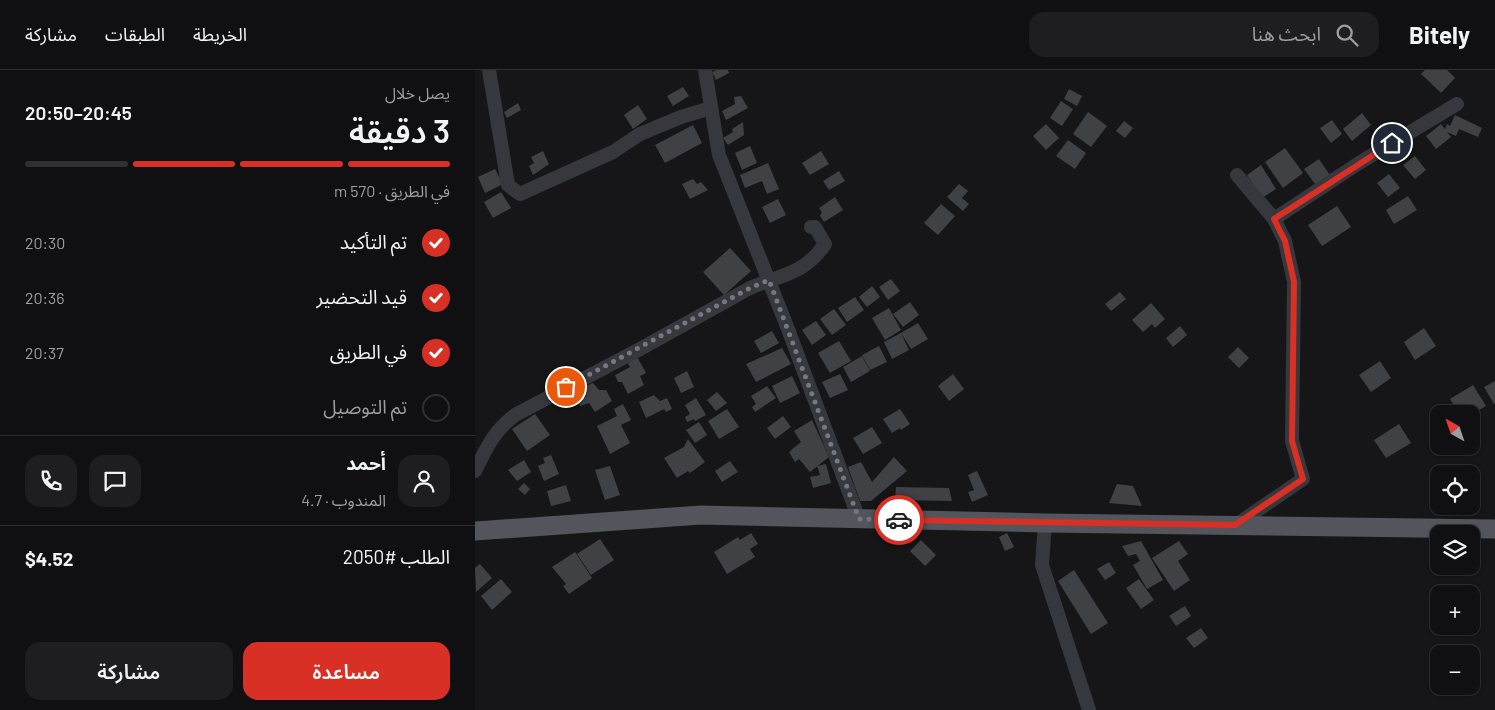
<!DOCTYPE html>
<html lang="ar">
<meta charset="utf-8">
<style>
:root{--surface:#101012;--page:#1e1e20;--text:#f1f3f6;--muted:#9c9d9f;--line:#303032;--accent:#d93025}
body{margin:0;font-family:Barlow,"Noto Sans Arabic",sans-serif;background:var(--page);color:var(--text);direction:rtl;height:100vh;display:flex;flex-direction:column;font-size:19px;white-space:nowrap}
*{box-sizing:border-box;margin:0}
p{font-size:16px;color:var(--muted)}
.icon{flex:none;width:28px;height:28px;fill:none;stroke:currentColor;stroke-width:2;stroke-linecap:round;stroke-linejoin:round}
.map{position:relative;flex:1;overflow:hidden;direction:ltr}
.panel{display:flex;flex-direction:column;background:var(--surface);width:475px}
.panel>*{flex:none}
.needle{width:32px;rotate:320deg}
.buttons{position:absolute;left:955px;top:335px;display:grid;gap:10px}
.buttons a{display:grid;place-items:center;width:50px;height:50px;border-radius:10px;background:var(--surface);box-shadow:0 1px 4px #0004,0 0 0 1px var(--line);font-size:25px}
.pin{position:absolute;display:grid;place-items:center;width:42px;height:42px;color:#fff;margin:-21px;border:2px solid #fff;border-radius:50%;box-shadow:0 1px 5px #0007}
.courier{position:absolute;display:grid;place-items:center;width:50px;height:50px;margin:-25px;border:4px solid #d93025;border-radius:50%;background:#fff;color:#222;box-shadow:0 1px 6px #0007}
.head em{font-style:normal;font-weight:600}
.head div{display:flex;flex-direction:column-reverse}
.head{display:flex;align-items:center;justify-content:space-between;height:85px;padding:0 25px}
h1{font-size:32px;font-weight:600;line-height:38px}
.bar{display:grid;grid-template-columns:repeat(4,1fr);gap:8px 5px;align-content:center;height:60px;padding:0 25px}
.bar i{height:6px;border-radius:4px;background:var(--line)}
.bar .selected{background:var(--accent)}
.bar p{grid-column:span 4}
.line{display:flex;align-items:center;gap:12px;padding:0 25px;border-top:1px solid var(--line)}
.line div{flex:1}
.round{display:grid;place-items:center;flex:none;width:52px;height:52px;border-radius:15px;background:var(--page)}
ol{padding:0 25px;list-style:none}
li{display:flex;align-items:center;gap:15px;height:55px}
li p{margin-inline-start:auto}
li .icon{padding:5px;border-radius:50%;background:var(--accent);color:#fff;stroke-width:4}
li:last-child{color:var(--muted)}
li i{width:28px;height:28px;border:2px solid var(--line);border-radius:50%}
.button{display:flex;gap:10px;margin-top:auto;padding:10px 25px}
.button a{flex:1;height:58px;border-radius:15px;background:var(--accent);color:#fff;font-size:20px;font-weight:600;line-height:58px;text-align:center}
.button a+a{background:var(--page);color:var(--text)}
header{display:flex;align-items:center;gap:30px;box-sizing:border-box;height:70px;padding:0 25px;background:var(--surface);border-bottom:1px solid var(--line)}
header strong{font-size:24px}
nav{display:flex;gap:28px;margin-inline-start:auto;font-size:18px}
.search{width:350px;height:45px;background:var(--page);display:flex;align-items:center;gap:12px;box-sizing:border-box;padding:0 18px;border-radius:15px;color:var(--muted);font-size:19px}
main{display:flex;flex:1;min-height:0}
.map>svg:first-child{display:block}
.building{fill:#404145}
.lines{fill:none;stroke-linecap:round;stroke-linejoin:round}
.minor{stroke:#37383d;stroke-width:14}
.major{stroke:#53555c;stroke-width:19}
.done{stroke:#757880;stroke-width:5;stroke-dasharray:0 9}
.route{stroke:#d93025;stroke-width:6}
</style>
<header>
<strong>Bitely</strong>
<div class="search"><svg class="icon" aria-label="search" viewBox="0 0 24 24"><circle cx="10" cy="10" r="6"/><path d="M15 15l6 6"/></svg>ابحث هنا</div>
<nav><a>الخريطة</a><a>الطبقات</a><a>مشاركة</a></nav>
</header>
<main>
<div class="map">
<svg width="1020" height="640" viewBox="0 0 1020 640">
<rect width="100%" height="100%" fill="#161618"/>
<path class="building" d="M242 0H253L254 3 241 10 237 2Z
M950 0H972L980 8 966 23 946 4Z
M208 17 214 26 198 36 192 26Z
M594 19 607 26 602 36 589 29Z
M266 26 273 38 251 50 247 41 260 34 259 27Z
M586 31 598 39 587 56 575 48Z
M43 33 46 40 32 48 29 42Z
M163 35 172 49 158 59 149 45Z
M613 42 632 56 616 77 598 64Z
M887 43 896 55 877 71 868 59Z
M980 45 1007 58 1003 67 984 59 981 66 972 62 976 67 961 79 951 66 966 54 970 59 972 54 975 56Z
M857 50 867 64 856 73 845 58Z
M649 51 658 58 650 68 641 61Z
M268 52 269 65 253 75 248 68 258 62 257 59Z
M571 54 584 68 571 80 558 66Z
M218 55 227 73 190 93 180 75Z
M593 70 611 83 600 99 581 86Z
M275 76 282 93 267 100 260 83Z
M810 78 828 103 808 118 790 92Z
M68 81 74 94 58 105 54 96 59 93 56 87Z
M346 81 354 94 335 105 327 93Z
M940 86 951 100 940 109 928 95Z
M844 89 857 108 843 118 829 99Z
M293 93 304 119 292 124 287 111 270 118 265 105Z
M786 95 801 119 787 128 772 105Z
M20 99 28 114 10 123 3 107Z
M364 101 370 111 354 120 348 111Z
M914 104 925 118 913 127 902 113Z
M218 109 222 114 226 112 233 120 215 129 207 114Z
M484 114 493 121 487 128 494 134 488 141 472 127Z
M26 122 36 138 18 148 9 132Z
M933 126 942 140 919 154 911 140Z
M360 127 368 140 349 152 345 146 347 142 344 138Z
M303 129 311 145 295 153 287 137Z
M466 134 480 146 463 165 449 153Z
M862 136 876 157 847 176 833 155Z
M255 178 276 201 249 225 228 202Z
M416 209 425 221 413 230 404 217Z
M397 216 405 227 392 237 384 227Z
M645 222 651 229 636 241 630 234Z
M380 227 389 240 372 252 363 238Z
M435 232 444 245 428 257 418 244Z
M676 233 690 249 680 258 677 254 668 262 657 250Z
M414 238 426 260 410 270 397 248Z
M359 239 371 255 357 265 345 249Z
M341 251 351 265 337 275 327 260Z
M443 253 453 269 436 279 426 263Z
M705 256 712 265 698 277 691 268Z
M949 258 961 276 940 290 929 272Z
M297 261 304 273 286 283 279 271Z
M426 263 434 280 417 289 409 272Z
M364 271 376 291 355 303 343 283Z
M404 276 412 292 395 300 387 285Z
M763 277 774 288 764 298 753 287Z
M307 278 316 294 281 312 271 294Z
M161 285 171 303 165 306 169 315 153 324 147 312H143L140 305 155 297 151 290Z
M387 286 395 301 376 312 368 297Z
M905 291 916 308 896 322 884 305Z
M212 301 219 317 206 323 199 308Z
M365 304 373 320 355 328 347 312Z
M478 304 489 319 474 331 463 316Z
M317 306 325 323 305 333 297 316Z
M1020 311V333L1019 334 1009 317Z
M118 313 124 320H131L137 331 120 342 114 333 105 336 100 320Z
M998 315 1011 336 997 344H984L975 329Z
M292 316 301 328 280 342 277 337 281 334 276 326Z
M242 322 252 333 241 341 232 330Z
M179 325 185 331 192 328 197 339 191 342 189 339 171 348 164 332Z
M221 328 231 345 220 351 219 349 212 352 210 347 215 344 210 335Z
M148 334 156 350 146 355 155 373 135 384 122 356 142 346 139 339Z
M252 339 264 357 244 369 233 351Z
M425 339 435 354 426 360 425 358 417 363 408 349Z
M60 344 75 365 52 381 37 359Z
M308 346 316 357 300 369 292 358Z
M337 350 354 387 335 402 324 389 320 392 314 382 326 372 319 361Z
M224 352 232 365 220 373 211 360Z
M924 354 936 373 911 388 899 370Z
M397 357 407 373 388 384 378 368Z
M213 369 230 392 215 403 213 401 202 408 189 388 209 377Z
M76 385 84 404 69 411 63 396 70 393 68 388Z
M419 387 432 401 396 431H385L373 397 386 392 397 412Z
M49 390 56 402 42 411 33 400Z
M255 391 263 402 247 412 240 401Z
M351 394 356 413 338 418 335 407 345 405 342 396Z
M135 396 145 425 130 430 120 400Z
M502 401 513 425 497 432 493 422 499 420 493 405Z
M49 413 55 419 50 425 43 419Z
M642 414 658 416 667 436 634 433Z
M91 415 96 431 76 436 72 421Z
M421 417 474 418 477 431 420 430Z
M276 463 283 474 275 479 280 487 252 504 239 482 263 467 265 470Z
M532 463 539 477 530 481 524 467Z
M125 469 139 490 116 505 102 484Z
M446 470 461 485 450 496 435 481Z
M666 471 688 510 672 519 658 495 665 491 661 484 653 486 647 476Z
M704 471 713 484 703 491 715 510 699 521 677 488Z
M100 482 117 508 94 524 88 516 91 514 77 497Z
M634 492 641 503 630 510 622 499Z
M5 494 17 508 1 522 0 498Z
M599 500 633 553 616 564 583 511Z
M26 509 37 522 17 540 6 526Z
M664 509 679 530 666 539 651 518Z
M710 536 716 546 701 556 694 546Z
M726 558 733 568 719 578 711 568Z"/>
<g class="lines">
<path class="minor" d="M14 0 33 115 45 124 138 82 165 64 206 47 236 38
M230 0 244 85 313 259 384 449
M799 149 884 93 982 34
M0 401C12 377 19 361 40 345L165 279 275 218C306 205 330 204 350 174L340 157H336
M570 453 567 495 614 640
M761 455 828 409 817 371 819 212 810 171 799 149 762 105"/>
<path class="major" d="M0 461 226 445 570 453 1020 459"/>
</g>
<g class="lines">
<path class="done" d="M91 317 275 218 294 210 384 449 424 450"/>
<path class="route" d="M424 450 760 455 828 409 817 371 819 212 810 171 799 149 917 73"/>
</g>
</svg>
<div class="buttons">
<a><svg class="needle" viewBox="-14 -14 28 28"><path d="M0-13l5 13h-10z" fill="#e53935"/><path d="M0 13l5-13h-10z" fill="#9c9d9f"/></svg></a>
<a><svg class="icon" aria-label="locate" viewBox="0 0 24 24"><circle cx="12" cy="12" r="6"/><path d="M12 2v4M12 18v4M2 12h4M18 12h4"/></svg></a>
<a><svg class="icon" aria-label="layers" viewBox="0 0 24 24"><path d="M12 4l9 5-9 5-9-5zM3 14l9 5 9-5"/></svg></a>
<a>+</a>
<a>−</a>
</div>
<div class="pin" style="left:91px;top:317px;background:#ea580c"><svg class="icon" aria-label="bag" viewBox="0 0 24 24"><path d="M5 8h14l-1 12H6zM9 8a3 3 0 0 1 6 0"/></svg></div>
<div class="pin" style="left:917px;top:73px;background:#1f2937"><svg class="icon" aria-label="home" viewBox="0 0 24 24"><path d="M3 11l9-7 9 7M6 9v11h12V9"/></svg></div>
<div class="courier" style="left:424px;top:450px"><svg class="icon" aria-label="car" viewBox="0 0 24 24"><path d="M5 17H2v-5l4-1 3-4h7l3 4 3 1v5h-3M9 17h6M6 11h13"/><circle cx="7" cy="17" r="2"/><circle cx="17" cy="17" r="2"/></svg></div>
</div>
<section class="panel">
<div class="head"><div><h1>3 دقيقة</h1><p>يصل خلال</p></div><em>20:45–20:50</em></div>
<div class="bar"><i class="selected"></i><i class="selected"></i><i class="selected"></i><i></i><p>في الطريق · 570 m</p></div>
<ol>
<li><svg class="icon" aria-label="check" viewBox="0 0 24 24"><path d="M5 12l5 5 9-10"/></svg>تم التأكيد<p>20:30</p></li>
<li><svg class="icon" aria-label="check" viewBox="0 0 24 24"><path d="M5 12l5 5 9-10"/></svg>قيد التحضير<p>20:36</p></li>
<li><svg class="icon" aria-label="check" viewBox="0 0 24 24"><path d="M5 12l5 5 9-10"/></svg>في الطريق<p>20:37</p></li>
<li><i></i>تم التوصيل</li>
</ol>
<div class="line" style="height:90px"><a class="round"><svg class="icon" aria-label="person" viewBox="0 0 24 24"><circle cx="12" cy="8" r="4"/><path d="M4 21q1-7 8-7t8 7"/></svg></a><div><b>أحمد</b><p>المندوب · 4.7</p></div><a class="round"><svg class="icon" aria-label="chat" viewBox="0 0 24 24"><path d="M4 5h16v11H9l-5 4z"/></svg></a><a class="round"><svg class="icon" aria-label="phone" viewBox="0 0 24 24"><path d="M5 4h4l2 5-3 2q2 4 5 5l2-3 5 2v4C11 20 4 13 5 4z"/></svg></a></div>
<div class="line" style="height:65px"><div>الطلب #2050</div><b>$4.52</b></div>
<div class="button"><a>مساعدة</a><a>مشاركة</a></div>
</section>
</main>
